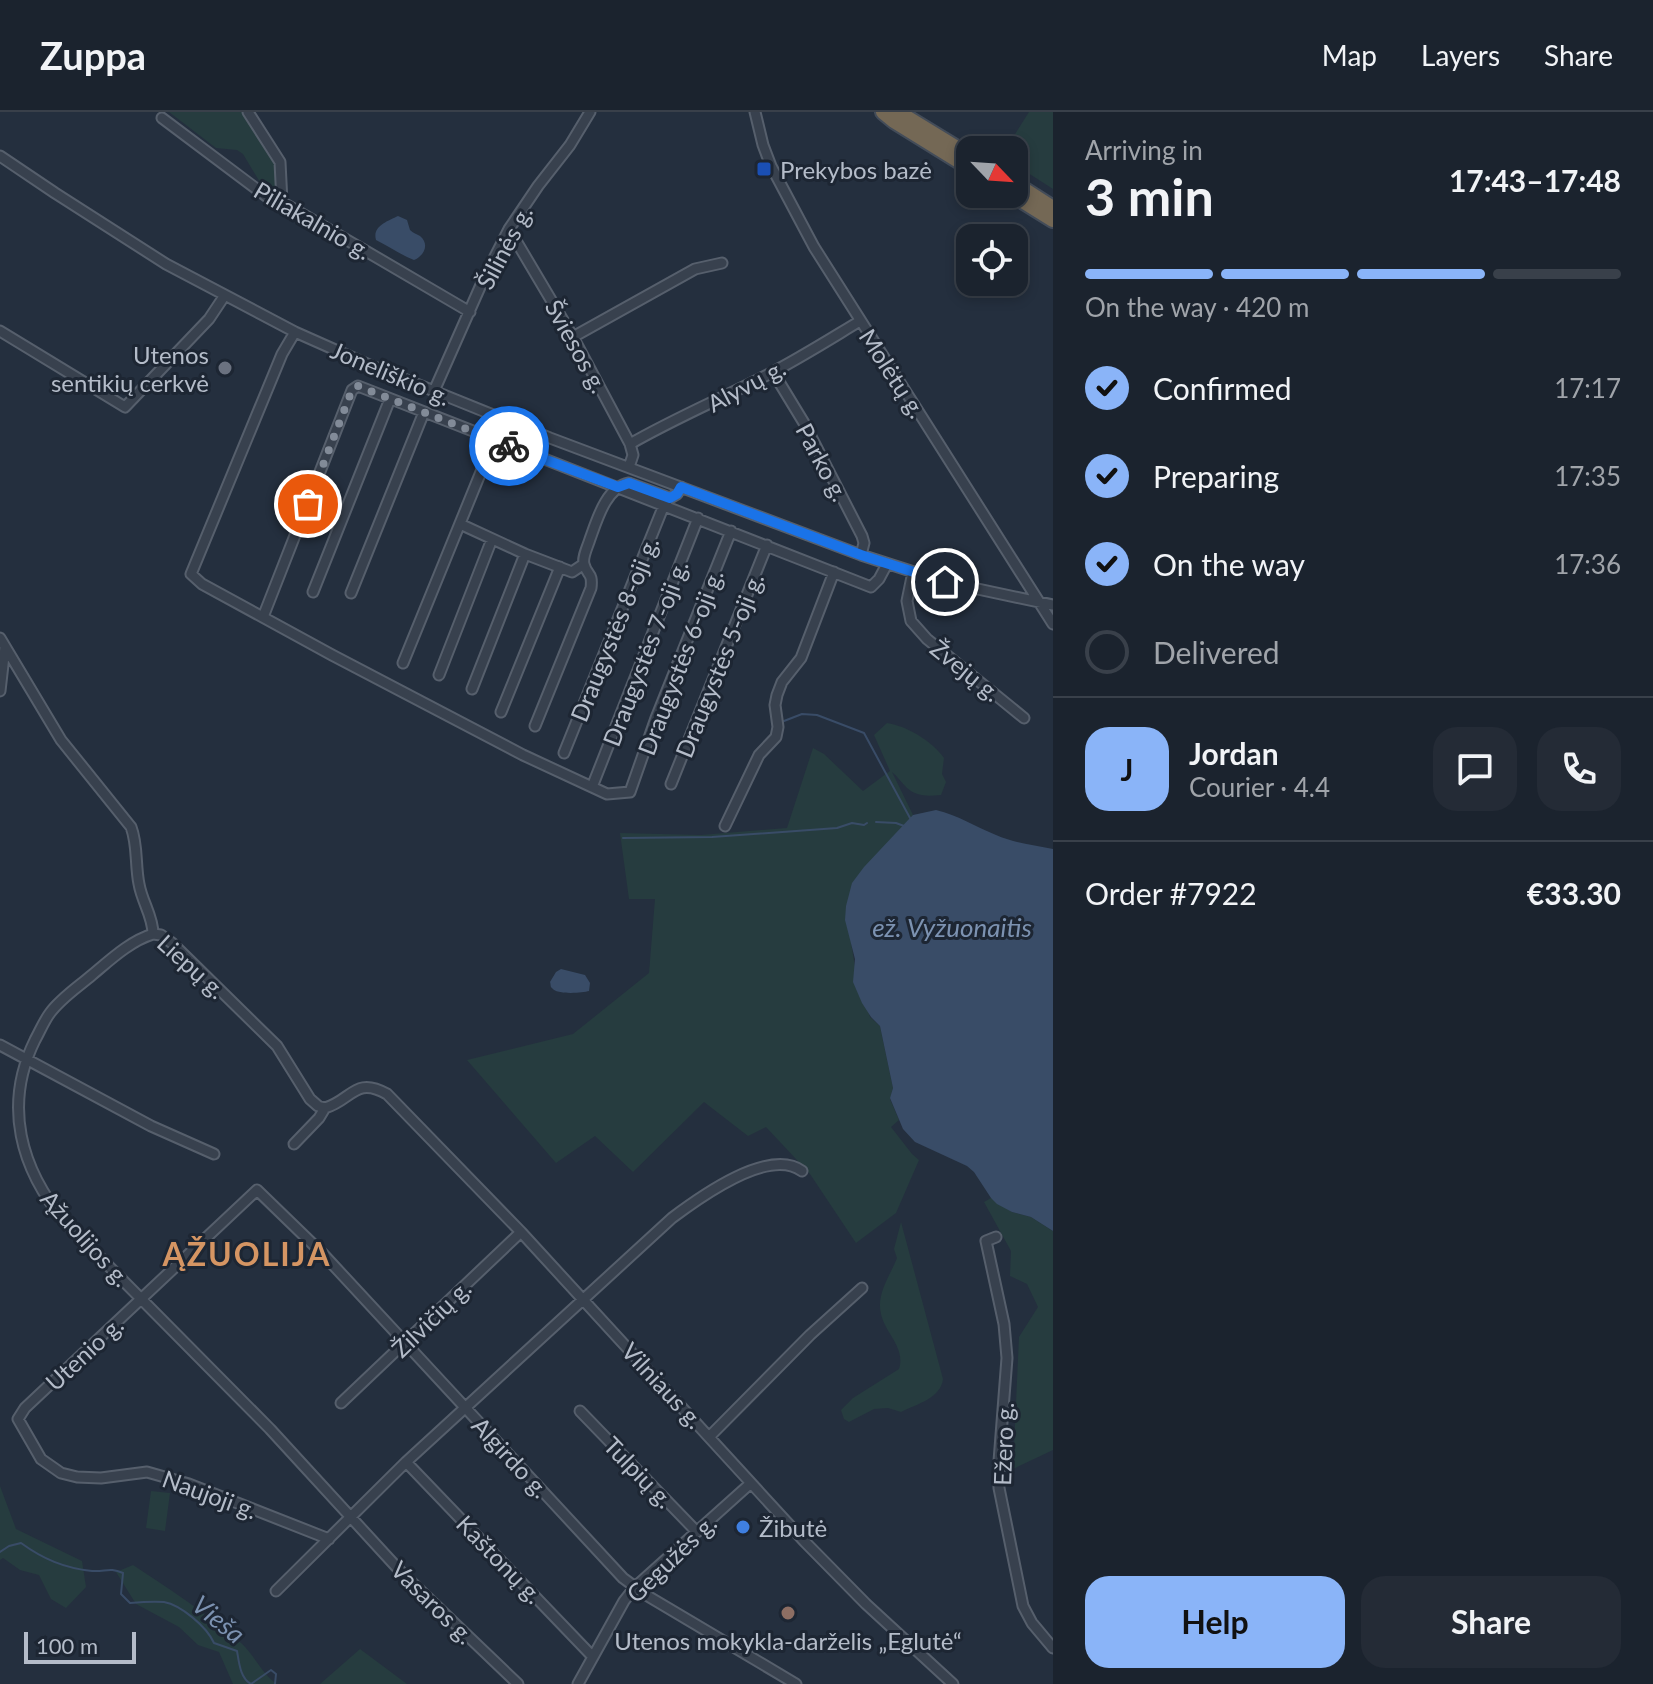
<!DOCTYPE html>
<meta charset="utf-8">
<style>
:root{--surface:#1b232e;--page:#242b36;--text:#f1f3f6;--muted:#a0a4aa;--line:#39404a;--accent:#8ab4f8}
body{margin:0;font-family:Lato,sans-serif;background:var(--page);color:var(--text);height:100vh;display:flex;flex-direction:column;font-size:30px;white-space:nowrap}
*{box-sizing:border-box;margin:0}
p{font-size:26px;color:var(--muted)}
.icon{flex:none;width:44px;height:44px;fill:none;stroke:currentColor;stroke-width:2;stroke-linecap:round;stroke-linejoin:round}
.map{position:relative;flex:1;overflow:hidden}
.panel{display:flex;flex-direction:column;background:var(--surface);width:600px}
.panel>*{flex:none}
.needle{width:52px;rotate:115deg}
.fabs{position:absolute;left:956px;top:24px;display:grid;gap:16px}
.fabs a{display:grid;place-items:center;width:72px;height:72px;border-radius:16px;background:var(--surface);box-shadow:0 4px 12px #0003,0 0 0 2px var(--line);font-size:40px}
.scale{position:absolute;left:24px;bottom:20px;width:112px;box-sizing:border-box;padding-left:8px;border:4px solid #b4bcc9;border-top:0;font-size:22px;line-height:28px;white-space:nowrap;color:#b4bcc9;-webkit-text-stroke:6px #1d2633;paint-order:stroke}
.pin{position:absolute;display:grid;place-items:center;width:68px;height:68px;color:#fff;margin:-34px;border:4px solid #fff;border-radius:50%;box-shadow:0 2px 8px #0007}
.courier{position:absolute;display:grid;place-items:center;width:80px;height:80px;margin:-40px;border:6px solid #1a73e8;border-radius:50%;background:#fff;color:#222;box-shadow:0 2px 10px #0007}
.head em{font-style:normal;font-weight:700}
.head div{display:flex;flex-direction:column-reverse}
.head{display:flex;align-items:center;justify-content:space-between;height:136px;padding:0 32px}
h1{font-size:52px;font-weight:700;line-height:60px}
.bar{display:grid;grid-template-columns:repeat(4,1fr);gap:12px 8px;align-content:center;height:96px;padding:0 32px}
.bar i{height:10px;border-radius:6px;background:var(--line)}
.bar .current{background:var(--accent)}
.bar p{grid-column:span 4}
.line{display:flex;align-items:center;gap:20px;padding:0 32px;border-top:2px solid var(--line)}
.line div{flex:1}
.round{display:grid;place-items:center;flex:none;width:84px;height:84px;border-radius:24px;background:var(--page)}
ol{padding:0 32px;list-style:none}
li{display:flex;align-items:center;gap:24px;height:88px}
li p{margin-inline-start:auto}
li .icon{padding:8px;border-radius:50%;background:var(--accent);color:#111;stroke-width:4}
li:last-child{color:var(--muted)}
li i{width:44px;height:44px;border:4px solid var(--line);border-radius:50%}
.action{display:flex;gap:16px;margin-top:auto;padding:16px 32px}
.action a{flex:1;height:92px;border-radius:24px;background:var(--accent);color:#111;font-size:32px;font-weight:700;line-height:92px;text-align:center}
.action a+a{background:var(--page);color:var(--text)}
header{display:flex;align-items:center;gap:48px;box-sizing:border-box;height:112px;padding:0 40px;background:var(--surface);border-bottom:2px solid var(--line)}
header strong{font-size:38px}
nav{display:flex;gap:44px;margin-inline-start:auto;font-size:28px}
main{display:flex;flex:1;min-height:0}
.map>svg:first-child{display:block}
.green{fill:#263c3f}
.water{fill:#394c67}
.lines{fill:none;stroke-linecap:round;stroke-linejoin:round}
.stream{stroke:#394c67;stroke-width:2}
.minor-casing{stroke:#565f6c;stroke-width:13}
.highway-casing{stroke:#434c59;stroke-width:18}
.minor{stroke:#38414e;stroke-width:9}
.highway{stroke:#746855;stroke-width:14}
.done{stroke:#828b98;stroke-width:8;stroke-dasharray:0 14.4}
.route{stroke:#1a73e8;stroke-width:10}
.transit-dot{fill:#1a4fb4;stroke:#1d2633;stroke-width:3}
.worship-dot{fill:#6b7280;stroke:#1d2633;stroke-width:3}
.shop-dot{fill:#3f7fe0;stroke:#1d2633;stroke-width:3}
.education-dot{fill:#8d6e63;stroke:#1d2633;stroke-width:3}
.labels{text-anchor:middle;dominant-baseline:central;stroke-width:6;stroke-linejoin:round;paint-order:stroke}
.poi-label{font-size:24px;fill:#b4bcc9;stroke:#1d2633;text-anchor:start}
.street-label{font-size:24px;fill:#b4bcc9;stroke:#1d2633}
.water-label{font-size:26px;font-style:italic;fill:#7c92b1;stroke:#1d2633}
.district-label{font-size:32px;font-weight:bold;letter-spacing:2px;fill:#d59563;stroke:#1d2633}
</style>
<header>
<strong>Zuppa</strong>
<nav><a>Map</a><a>Layers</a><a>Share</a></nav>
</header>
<main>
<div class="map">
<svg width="1053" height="1572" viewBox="0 0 1053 1572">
<rect width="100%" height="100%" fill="#242f3e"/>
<path class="green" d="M169 0H248L280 50 282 90 270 87 243 42 237 38 216 36Z
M1029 0H1053V77L1014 52V38H1005Z
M887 611C907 614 932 629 944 646L942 662 946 670 941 683C928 684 917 685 907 676 901 670 898 665 892 660L913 703 904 714 851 830 855 855 870 905 880 914 893 976 890 987 899 1008 891 1015 912 1042 919 1048 896 1101 856 1131 810 1062 766 1015 748 1024 704 990 633 1060 595 1024 556 1051 467 948 573 922 649 861 655 787H629L620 721 701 723 787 716 813 636 824 642 863 679 890 659 874 623Z
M991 1086 1012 1100 1031 1105 1053 1119V1338L1013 1357 1019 1225 1038 1195 1027 1172 1010 1164 1011 1139 984 1090Z
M901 1110 943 1267C941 1286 917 1292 901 1300L888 1296 874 1297 849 1310 844 1307 841 1298 853 1286 899 1257C906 1236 885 1221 881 1202 876 1182 890 1164 897 1146L894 1137Z
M0 1374 16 1417 82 1449 86 1475 66 1496 51 1487 39 1463 20 1458 3 1446 0 1448Z
M151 1379 170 1381 165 1419 146 1416Z
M133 1453C169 1477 207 1501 240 1530 254 1542 261 1561 277 1572H233L219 1540 198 1533 179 1515 136 1492 116 1460Z
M360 1537 407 1572H320Z"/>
<path class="water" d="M398 104 407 108 410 118C413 121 417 122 420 124 430 132 424 144 414 148 401 143 388 134 376 128 372 114 388 109 398 104Z
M936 698C958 703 976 715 996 723 1014 731 1034 733 1053 737V1119L1031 1105 1012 1100 997 1092 991 1086 974 1060 967 1054 915 1030 903 1017 890 986 893 976 880 914 871 905 862 891 853 870 855 847 845 808 846 794 852 771 864 755 910 706 913 703Z
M561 857 585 863 590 871 589 879C582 881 556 883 552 876 550 875 551 872 550 870L556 860Z"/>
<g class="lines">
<path class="stream" d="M784 609 802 602 817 603 864 621 910 706
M876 710 896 711 904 714
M623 726 712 725 837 716 852 711 864 713 867 711
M0 1440 9 1434 21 1431C43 1447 64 1456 92 1459 106 1460 109 1455 123 1461L121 1482 130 1491C141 1490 153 1489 164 1490 181 1493 207 1515 214 1531L237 1539C239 1550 240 1566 251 1572L271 1558 276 1562 275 1572"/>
<defs>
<path id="minor" d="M248 0 280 50 282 90
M755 0 763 33 771 54 814 135 1053 512
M162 6 270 87 282 90 470 200
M0 44 55 81 166 152 295 220 367 252 550 326 861 443 945 470 1053 493
M509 117 573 225 630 332 633 343 629 355
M0 219 125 295 209 207 225 183
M295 220 282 242 191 462 202 472 332 543 523 643 607 682 630 680 656 606 731 419
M573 225 695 157 722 151
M773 260 804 311 862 424 864 431 861 443
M434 279 484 166 509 117 538 74 570 33 590 0
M630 332C675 306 723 286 769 262 800 246 830 227 860 209
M460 412 525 442 572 460 584 452
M913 460 907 489 911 509 927 527 1024 606
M313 480 390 287
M351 481 424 300
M263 505 352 278 358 274 871 475 879 467 887 452
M0 526 61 628 131 715C138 733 135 753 139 772 142 790 153 804 153 822
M403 551 494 328
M439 563 492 427
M472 577 525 442
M0 579 5 535
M501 600 560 455
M535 614 591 476C593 460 587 464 584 452 582 445 588 434 590 427 597 408 606 375 629 371L670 386 677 382 681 375
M564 641 664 393 667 389
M671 672 767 433
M592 675 698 406
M725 714 759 643 776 625 778 615 775 593 777 583 782 570 801 546 834 460
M153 822C130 829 110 848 92 863 78 875 61 886 50 901 44 909 40 919 35 928 3 993 20 1057 66 1111L270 1317 402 1461 518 1572
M153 822 161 823 172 831 277 934 310 987 318 994 325 996
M0 933 151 1014 214 1042
M294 1032 319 1006 325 996C352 988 355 964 387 982L521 1120 805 1430 866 1492 953 1572
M996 1125 986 1129 1004 1212 1007 1246 999 1349V1376L1023 1494 1032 1511 1053 1536
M341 1291 521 1120
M580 1299 697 1420
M710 1324 810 1223 862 1176
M406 1350 593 1545
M329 1427 189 1372 147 1360 101 1366 77 1365 61 1361 41 1347 18 1307 25 1296 257 1078 323 1142 623 1466 646 1483 796 1572
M276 1479 406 1350 672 1106C700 1085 769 1035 802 1059
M578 1572 624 1489 635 1475 751 1371"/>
<path id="highway" d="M883 0 894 9 970 56
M898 0 970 44
M1014 71 1053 96
M1011 82 1053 108"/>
</defs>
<use href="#minor" class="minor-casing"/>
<use href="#highway" class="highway-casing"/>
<use href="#minor" class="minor"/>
<use href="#highway" class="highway"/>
</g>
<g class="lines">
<path class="done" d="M308 392 352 278 358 274 509 334"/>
<path class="route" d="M509 334 618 375 629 371 670 386 677 382 681 375 861 443 945 470"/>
</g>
<rect class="transit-dot" x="756" y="49" width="16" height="16" rx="4"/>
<circle class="worship-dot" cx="225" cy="256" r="8"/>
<circle class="shop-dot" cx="743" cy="1415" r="8"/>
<circle class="education-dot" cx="788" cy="1501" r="8"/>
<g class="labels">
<g class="poi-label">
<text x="780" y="57">Prekybos bazė</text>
<text x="209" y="242" text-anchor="end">Utenos<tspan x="209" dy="28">sentikių cerkvė</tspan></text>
<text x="759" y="1415">Žibutė</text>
<text x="788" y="1528" text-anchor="middle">Utenos mokykla-darželis „Eglutė“</text>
</g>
<g class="street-label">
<text transform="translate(313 108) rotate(30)">Piliakalnio g.</text>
<text transform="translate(504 135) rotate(-62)">Šilinės g.</text>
<text transform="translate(577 234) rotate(61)">Šviesos g.</text>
<text transform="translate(391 261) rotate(23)">Joneliškio g.</text>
<text transform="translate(893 261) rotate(57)">Molėtų g.</text>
<text transform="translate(746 273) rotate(-28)">Alyvų g.</text>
<text transform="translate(823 350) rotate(62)">Parko g.</text>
<text transform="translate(614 517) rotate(-68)">Draugystės 8-oji g.</text>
<text transform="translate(645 541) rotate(-69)">Draugystės 7-oji g.</text>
<text transform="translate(680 550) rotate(-69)">Draugystės 6-oji g.</text>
<text transform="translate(719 553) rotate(-68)">Draugystės 5-oji g.</text>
<text transform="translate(966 558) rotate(39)">Žvejų g.</text>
<text transform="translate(192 854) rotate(42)">Liepų g.</text>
<text transform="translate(86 1126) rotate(48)">Ąžuolijos g.</text>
<text transform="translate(431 1206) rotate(-44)">Žilvičių g.</text>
<text transform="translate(84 1241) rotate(-43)">Utenio g.</text>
<text transform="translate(663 1273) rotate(47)">Vilniaus g.</text>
<text transform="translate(1003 1332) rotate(-88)">Ežero g.</text>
<text transform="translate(511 1345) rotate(47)">Algirdo g.</text>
<text transform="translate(639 1360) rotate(46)">Tulpių g.</text>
<text transform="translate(210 1382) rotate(20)">Naujoji g.</text>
<text transform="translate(671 1446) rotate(-44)">Gegužės g.</text>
<text transform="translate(500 1447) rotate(46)">Kaštonų g.</text>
<text transform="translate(433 1490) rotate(45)">Vasaros g.</text>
</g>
<g class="water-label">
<text x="952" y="815">ež. Vyžuonaitis</text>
<text transform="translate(219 1507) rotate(39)">Vieša</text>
</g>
<g class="district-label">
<text x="247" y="1141">ĄŽUOLIJA</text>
</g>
</g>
</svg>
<div class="fabs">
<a><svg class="needle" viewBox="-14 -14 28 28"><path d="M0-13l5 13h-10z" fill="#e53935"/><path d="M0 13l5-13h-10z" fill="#a0a4aa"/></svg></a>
<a><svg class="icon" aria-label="locate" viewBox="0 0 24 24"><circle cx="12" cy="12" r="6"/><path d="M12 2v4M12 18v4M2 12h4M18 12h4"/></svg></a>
</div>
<div class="scale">100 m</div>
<div class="pin" style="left:308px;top:392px;background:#ea580c"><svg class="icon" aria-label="bag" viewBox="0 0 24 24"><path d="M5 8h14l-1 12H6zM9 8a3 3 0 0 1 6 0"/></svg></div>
<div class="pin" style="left:945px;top:470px;background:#1f2937"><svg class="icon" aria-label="home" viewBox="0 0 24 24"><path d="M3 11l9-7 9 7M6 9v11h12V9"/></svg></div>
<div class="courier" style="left:509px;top:334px"><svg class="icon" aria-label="bike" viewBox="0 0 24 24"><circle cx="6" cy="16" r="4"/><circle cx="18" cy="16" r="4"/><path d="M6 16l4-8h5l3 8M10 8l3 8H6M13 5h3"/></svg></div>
</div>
<section class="panel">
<div class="head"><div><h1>3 min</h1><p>Arriving in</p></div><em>17:43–17:48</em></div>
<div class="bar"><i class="current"></i><i class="current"></i><i class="current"></i><i></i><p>On the way · 420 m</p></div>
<ol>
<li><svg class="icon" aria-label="check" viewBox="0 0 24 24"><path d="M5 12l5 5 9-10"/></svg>Confirmed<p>17:17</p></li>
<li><svg class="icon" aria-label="check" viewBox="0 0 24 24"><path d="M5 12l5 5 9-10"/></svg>Preparing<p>17:35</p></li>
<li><svg class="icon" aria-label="check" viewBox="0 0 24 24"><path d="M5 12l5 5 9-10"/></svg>On the way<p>17:36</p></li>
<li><i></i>Delivered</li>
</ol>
<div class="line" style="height:144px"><b class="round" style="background:var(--accent);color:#111">J</b><div><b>Jordan</b><p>Courier · 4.4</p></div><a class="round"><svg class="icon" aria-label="chat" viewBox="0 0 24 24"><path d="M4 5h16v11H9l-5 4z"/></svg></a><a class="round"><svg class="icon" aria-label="phone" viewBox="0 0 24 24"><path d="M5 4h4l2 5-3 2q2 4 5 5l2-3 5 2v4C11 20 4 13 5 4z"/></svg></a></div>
<div class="line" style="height:104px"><div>Order #7922</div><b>€33.30</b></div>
<div class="action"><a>Help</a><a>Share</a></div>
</section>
</main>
